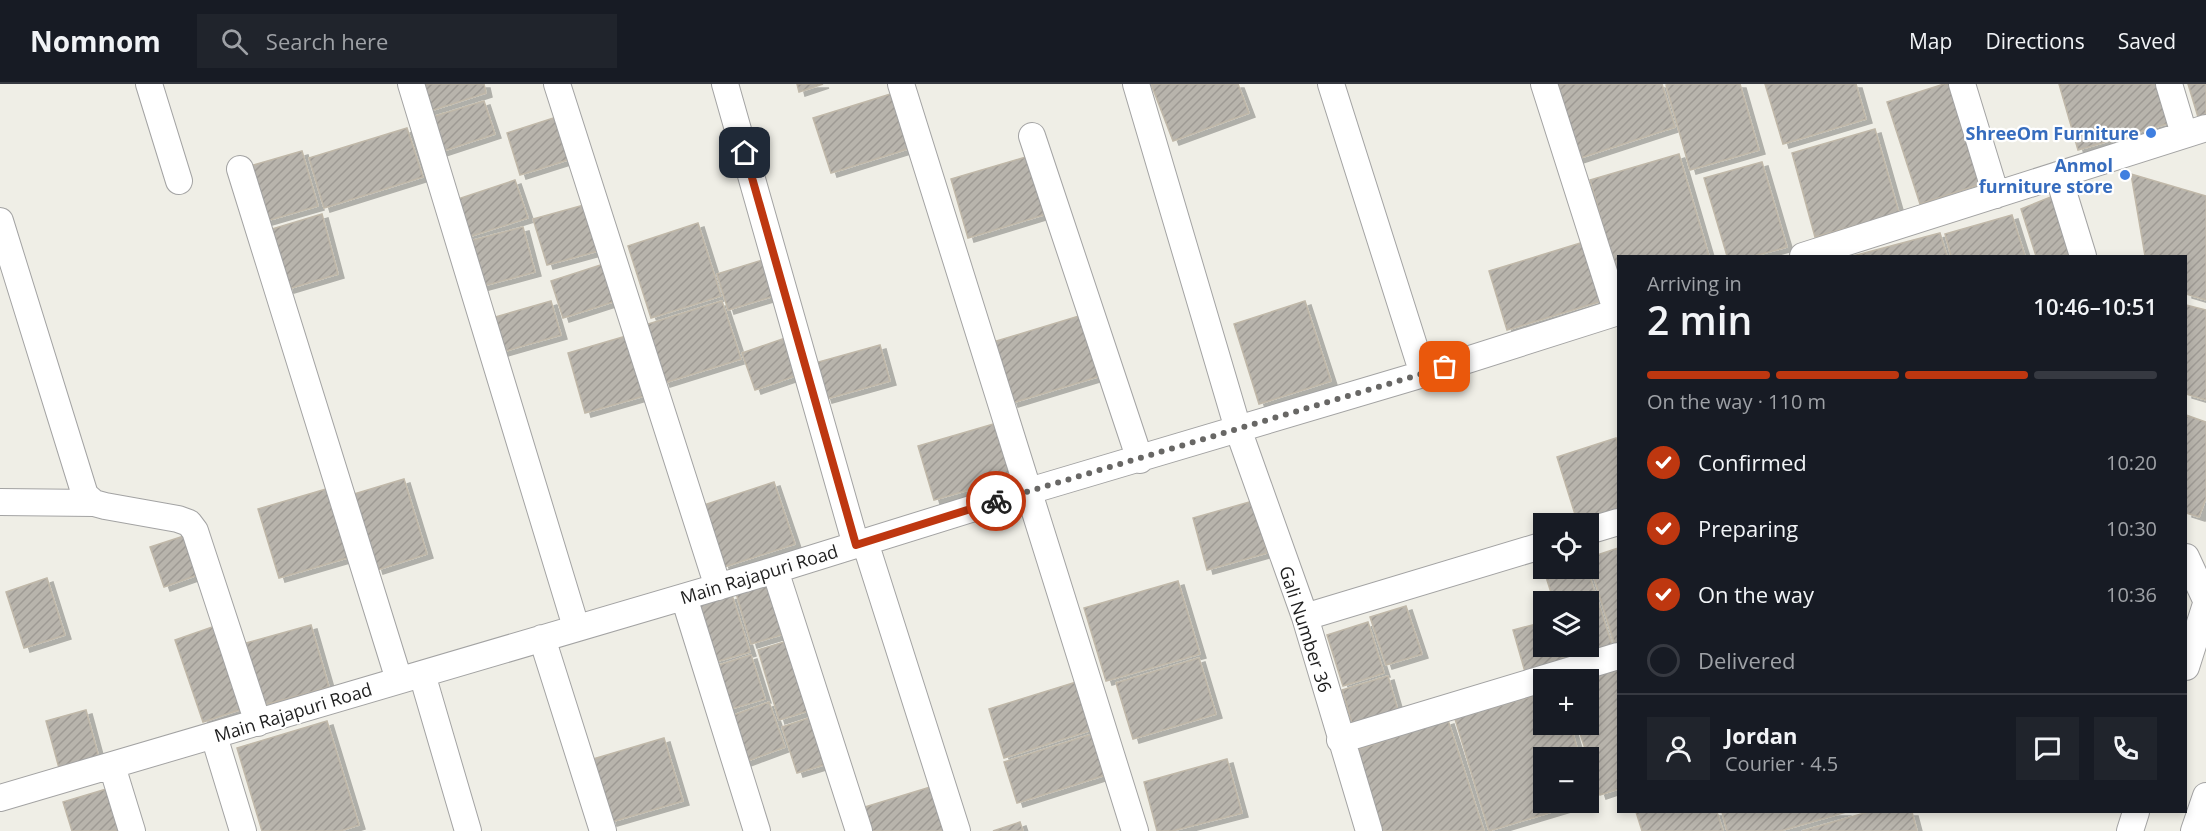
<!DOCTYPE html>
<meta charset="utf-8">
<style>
:root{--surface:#171b24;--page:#20242c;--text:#f1f3f6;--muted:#9ea1a6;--line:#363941;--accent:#be3710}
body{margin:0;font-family:"Open Sans",sans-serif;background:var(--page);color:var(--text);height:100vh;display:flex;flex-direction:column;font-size:22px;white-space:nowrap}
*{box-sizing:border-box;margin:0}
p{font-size:20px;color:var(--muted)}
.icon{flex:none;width:33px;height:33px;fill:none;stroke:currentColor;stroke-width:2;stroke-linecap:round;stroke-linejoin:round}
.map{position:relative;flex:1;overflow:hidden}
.drawer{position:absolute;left:1617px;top:171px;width:570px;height:558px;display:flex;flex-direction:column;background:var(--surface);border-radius:0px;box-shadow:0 3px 9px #0003}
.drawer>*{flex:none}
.tools{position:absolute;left:1533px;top:429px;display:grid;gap:12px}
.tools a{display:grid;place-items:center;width:66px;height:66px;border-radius:0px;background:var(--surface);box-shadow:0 3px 9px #0003;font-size:30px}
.pin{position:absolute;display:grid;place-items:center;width:51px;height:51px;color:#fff;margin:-26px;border-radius:12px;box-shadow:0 3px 9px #0006}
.courier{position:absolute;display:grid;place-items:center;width:60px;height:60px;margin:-30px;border:4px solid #be3710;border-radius:50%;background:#fff;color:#222;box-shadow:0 2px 8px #0007}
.summary em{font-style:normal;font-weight:600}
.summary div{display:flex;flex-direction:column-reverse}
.summary{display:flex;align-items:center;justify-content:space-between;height:102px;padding:0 30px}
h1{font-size:39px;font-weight:600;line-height:45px}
.bar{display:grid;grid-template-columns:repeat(4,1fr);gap:9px 6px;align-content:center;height:72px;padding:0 30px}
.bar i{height:8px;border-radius:4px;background:var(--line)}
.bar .on{background:var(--accent)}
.bar p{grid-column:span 4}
.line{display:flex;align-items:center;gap:15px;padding:0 30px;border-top:2px solid var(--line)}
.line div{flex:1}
.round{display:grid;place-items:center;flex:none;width:63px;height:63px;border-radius:0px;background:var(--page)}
ol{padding:0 30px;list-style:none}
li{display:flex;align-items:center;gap:18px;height:66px}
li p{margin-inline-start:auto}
li .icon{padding:6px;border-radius:50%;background:var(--accent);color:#fff;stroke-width:4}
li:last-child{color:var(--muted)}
li i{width:33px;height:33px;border:3px solid var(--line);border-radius:50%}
header{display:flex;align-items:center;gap:36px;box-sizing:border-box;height:84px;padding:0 30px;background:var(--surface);border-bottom:2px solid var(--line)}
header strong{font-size:28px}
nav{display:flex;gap:33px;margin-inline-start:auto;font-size:21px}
.search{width:420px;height:54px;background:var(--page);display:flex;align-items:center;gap:15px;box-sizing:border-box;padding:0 21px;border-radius:0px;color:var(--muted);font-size:22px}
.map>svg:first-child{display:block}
.building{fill:url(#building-hatch);stroke:#c0b8a9;stroke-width:1.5;filter:url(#shadow)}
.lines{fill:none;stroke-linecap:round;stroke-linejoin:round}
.street-casing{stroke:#a3a3a3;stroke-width:28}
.street{stroke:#fff;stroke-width:26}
.done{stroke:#686765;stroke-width:6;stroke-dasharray:0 10.8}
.route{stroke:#be3710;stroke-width:8}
.shop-dot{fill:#3f7fe0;stroke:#fff;stroke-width:2}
.labels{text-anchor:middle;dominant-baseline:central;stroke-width:4.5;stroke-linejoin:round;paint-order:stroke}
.shop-label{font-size:18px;font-weight:bold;fill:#366cbe;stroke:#fff;text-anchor:end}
.street-label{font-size:18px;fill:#1f1f1f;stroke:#fff}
</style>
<header>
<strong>Nomnom</strong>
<div class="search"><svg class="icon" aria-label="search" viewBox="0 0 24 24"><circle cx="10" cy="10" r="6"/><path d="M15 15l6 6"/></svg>Search here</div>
<nav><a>Map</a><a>Directions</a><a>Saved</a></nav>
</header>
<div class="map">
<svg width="2206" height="747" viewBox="0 0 2206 747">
<defs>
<pattern id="building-hatch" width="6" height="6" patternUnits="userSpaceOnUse" patternTransform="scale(1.5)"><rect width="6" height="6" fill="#b8b4ac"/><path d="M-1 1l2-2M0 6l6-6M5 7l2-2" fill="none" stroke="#9e9a94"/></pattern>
<filter id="shadow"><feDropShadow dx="6" dy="4" stdDeviation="0" flood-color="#0004"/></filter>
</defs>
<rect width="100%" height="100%" fill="#efeee6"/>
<path class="building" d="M418 0H484L486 9 427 28Z
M797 0H823L799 8Z
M1151 0H1238L1249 29 1173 57Z
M1554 0H1662L1675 43 1577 75Z
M1670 0H1740L1759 66 1690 86 1666 1Z
M1765 0H1856L1866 35 1783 60Z
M1944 0H1952L1984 99 1920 120 1887 18Z
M2059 0H2159L2170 39 2078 66Z
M2188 0H2206V30L2198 33Z
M897 8 914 63 831 89 813 34Z
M484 17 495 50 437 69 426 35Z
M566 30 580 72 520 91 507 49Z
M407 44 423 93 324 124 309 74Z
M1875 45 1899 129 1815 153 1792 69Z
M302 67 318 122 266 137 250 82Z
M1036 70 1053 128 968 154 951 95Z
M1679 70 1709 172H1618V193L1590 96Z
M1762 78 1787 163 1754 172H1727L1704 94Z
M2131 90 2206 112V216L2186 210V172H2145Z
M515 96 528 134 468 153 455 116Z
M2058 110 2078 172H2036L2021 125Z
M595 118 609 164 547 181 533 135Z
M322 130 338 190 288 205 272 145Z
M2012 131 2025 172H1951L1945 150Z
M698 139 721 212 651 234 628 162Z
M523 143 535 188 479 203 466 158Z
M1940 149 1947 172H1853Z
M1587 157 1605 216 1507 246 1489 187Z
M772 173 784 209 728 226 717 190Z
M613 177 625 214 563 234 551 197Z
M551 217 561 251 495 270 485 236Z
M722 217 741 275 664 299 645 241Z
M1305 217 1331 297 1259 320 1234 240Z
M2186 221 2206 226V316L2186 310Z
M1089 229 1107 290 1012 319 993 258Z
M633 250 651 310 585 329 568 269Z
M794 251 807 288 755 306 742 269Z
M880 261 890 297 826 315 815 279Z
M2186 331 2206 338V414L2199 433 2186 429Z
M997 339 1013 393 934 416 918 362Z
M1616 354 1618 362V435L1578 440 1557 373Z
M404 395 427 470 377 486 354 410Z
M774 398 795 460 724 483 704 421Z
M333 403 354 472 279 494 258 425Z
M1253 417 1267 469 1207 486 1193 434Z
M193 449 206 488 164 503 150 463Z
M1618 464V564L1616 565 1588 474Z
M1561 484H1587L1615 570 1575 582 1568 562H1588V518H1554L1545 490Z
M47 494 65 551 24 564 6 508Z
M778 497 794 547 751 560 736 509Z
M1178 497 1200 570 1106 597 1084 524Z
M732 511 750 568 715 578 697 521Z
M1406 522 1422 570 1386 581 1370 533Z
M1368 538 1384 589 1343 602 1327 551Z
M1544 538V562H1560L1566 584 1527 595 1513 546Z
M221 540 248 623 203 638 175 556Z
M311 541 329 603 264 621 246 559Z
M797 554 818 624 779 636 758 566Z
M751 571 765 615 727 626 713 583Z
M1199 574 1216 630 1133 655 1116 599Z
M1618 584V705L1600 711 1577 640H1588V596H1585Z
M1388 592 1399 630 1353 643 1342 606Z
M1086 595 1101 643 1004 674 989 625Z
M1544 609V640H1570L1580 674H1544V718H1585L1489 747 1455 635Z
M769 618 785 663 742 679 726 634Z
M86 626 99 674 59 684 46 637Z
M818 631 833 678 797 689 782 643Z
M1448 636 1484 747H1380L1354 667Z
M327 637 359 741 340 747H262L237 664Z
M1102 647 1115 688 1017 719 1004 678Z
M664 654 683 717 611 738 593 675Z
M1227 675 1242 729 1172 747H1157L1144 698Z
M937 701 952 747H861L855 726Z
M113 703 126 747H72L63 718Z
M1636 728H1717L1723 747H1642Z
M1722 728H1846L1780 747H1727Z
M1868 728H1912L1917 747H1802Z
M1020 738 1023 747H993Z"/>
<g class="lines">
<defs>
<path id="street" d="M149 0 179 97
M411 0 576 543
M557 0 718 503
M725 0 856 461
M901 0 1135 747
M1136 0 1238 345 1305 533 1369 747
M1331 0 1423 290
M1544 0 1617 229
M1962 0 1996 111
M2169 0 2184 50
M1032 52 1140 376
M240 85 399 596
M2058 91 2083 172
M0 137 85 411 94 419 105 422 178 435 189 439 195 447 258 639
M1803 172 2206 44
M0 418 94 419
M1588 447 1618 438
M865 458 957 747
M2186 473 2206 516
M775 486 859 747
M684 513 757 747
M1305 533 1544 461
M542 554 603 747
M2186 583 2206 520
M422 590 468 747
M214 652 243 747
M1340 656 1618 572
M112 682 132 747
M0 714 775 486 1029 407 1423 290 1618 228
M2130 747 2136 728
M2194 747 2206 712"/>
</defs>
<use href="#street" class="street-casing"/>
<use href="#street" class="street"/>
</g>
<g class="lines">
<path class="done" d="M996 417 1445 283"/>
<path class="route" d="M745 69 856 461 996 417"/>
</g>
<g class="shop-dot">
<circle cx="2151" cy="49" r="6"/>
<circle cx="2125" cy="91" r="6"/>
</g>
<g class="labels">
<g class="shop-label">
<text x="2139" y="49">ShreeOm Furniture</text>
<text x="2113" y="81">Anmol<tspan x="2113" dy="21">furniture store</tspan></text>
</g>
<g class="street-label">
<text transform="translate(759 490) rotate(-17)">Main Rajapuri Road</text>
<text transform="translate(1306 545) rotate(72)">Gali Number 36</text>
<text transform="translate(293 628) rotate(-17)">Main Rajapuri Road</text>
</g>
</g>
</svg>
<div class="tools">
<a><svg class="icon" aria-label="locate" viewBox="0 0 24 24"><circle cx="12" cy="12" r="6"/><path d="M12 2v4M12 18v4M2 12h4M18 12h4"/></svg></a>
<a><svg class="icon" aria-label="layers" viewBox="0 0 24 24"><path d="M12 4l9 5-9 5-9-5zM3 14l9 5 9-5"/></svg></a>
<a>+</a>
<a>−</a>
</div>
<div class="pin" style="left:1445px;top:283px;background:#ea580c"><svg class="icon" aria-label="bag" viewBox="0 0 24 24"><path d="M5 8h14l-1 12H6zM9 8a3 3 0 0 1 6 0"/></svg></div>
<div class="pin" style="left:745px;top:69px;background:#1f2937"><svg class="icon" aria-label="home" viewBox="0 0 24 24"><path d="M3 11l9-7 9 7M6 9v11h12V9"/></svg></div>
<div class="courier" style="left:996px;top:417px"><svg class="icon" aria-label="bike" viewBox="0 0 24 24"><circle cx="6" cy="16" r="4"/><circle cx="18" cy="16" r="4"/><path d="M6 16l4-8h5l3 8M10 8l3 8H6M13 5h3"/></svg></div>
<section class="drawer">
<div class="summary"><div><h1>2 min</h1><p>Arriving in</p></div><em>10:46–10:51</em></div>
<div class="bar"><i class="on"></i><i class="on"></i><i class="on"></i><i></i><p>On the way · 110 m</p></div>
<ol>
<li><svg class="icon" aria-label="check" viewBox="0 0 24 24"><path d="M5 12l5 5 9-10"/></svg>Confirmed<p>10:20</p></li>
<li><svg class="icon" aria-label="check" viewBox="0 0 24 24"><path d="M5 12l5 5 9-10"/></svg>Preparing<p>10:30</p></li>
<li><svg class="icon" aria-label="check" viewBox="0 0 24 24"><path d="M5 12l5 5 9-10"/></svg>On the way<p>10:36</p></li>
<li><i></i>Delivered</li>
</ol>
<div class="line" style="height:108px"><a class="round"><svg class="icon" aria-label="person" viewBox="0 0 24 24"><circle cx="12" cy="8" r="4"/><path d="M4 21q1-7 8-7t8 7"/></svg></a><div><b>Jordan</b><p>Courier · 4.5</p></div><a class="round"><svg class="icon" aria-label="chat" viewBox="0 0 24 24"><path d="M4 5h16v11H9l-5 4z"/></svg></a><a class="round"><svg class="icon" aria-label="phone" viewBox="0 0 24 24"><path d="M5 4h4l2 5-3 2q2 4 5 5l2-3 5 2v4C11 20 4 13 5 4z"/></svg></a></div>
</section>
</div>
